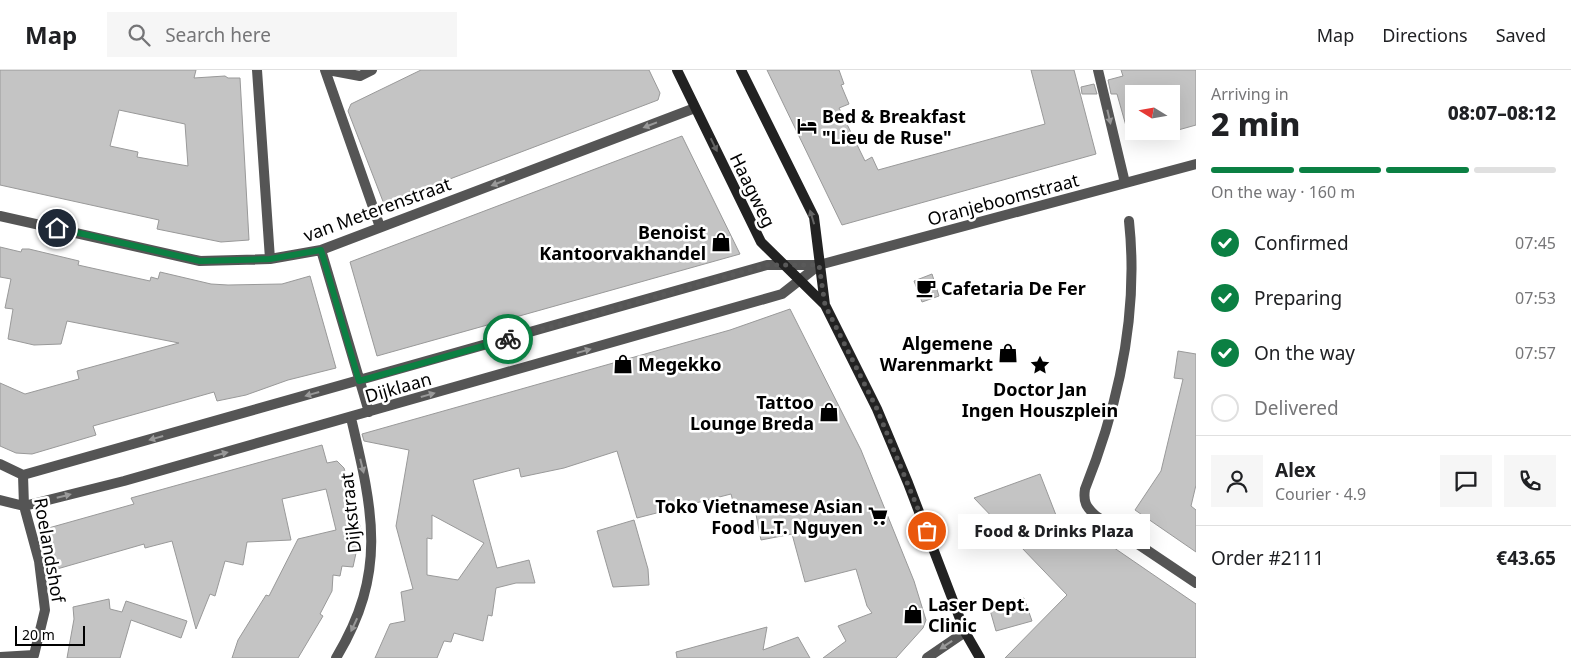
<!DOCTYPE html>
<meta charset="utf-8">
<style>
:root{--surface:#fff;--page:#f6f6f6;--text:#202124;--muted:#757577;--line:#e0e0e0;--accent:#0b8043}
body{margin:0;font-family:"Noto Sans",sans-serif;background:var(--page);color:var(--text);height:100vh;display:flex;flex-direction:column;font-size:19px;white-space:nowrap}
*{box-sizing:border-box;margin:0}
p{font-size:16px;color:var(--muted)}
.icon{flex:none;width:28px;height:28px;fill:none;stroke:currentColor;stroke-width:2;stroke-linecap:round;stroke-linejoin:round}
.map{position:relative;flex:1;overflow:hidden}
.panel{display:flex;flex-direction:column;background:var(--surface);width:375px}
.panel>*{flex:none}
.needle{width:32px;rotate:281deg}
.fabs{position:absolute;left:1125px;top:15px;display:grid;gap:10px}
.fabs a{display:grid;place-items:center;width:55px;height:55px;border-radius:0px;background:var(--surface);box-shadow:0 5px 20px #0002;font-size:25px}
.scale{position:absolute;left:15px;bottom:12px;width:70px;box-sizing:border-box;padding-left:5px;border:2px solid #000;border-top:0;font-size:14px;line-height:18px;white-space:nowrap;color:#000;-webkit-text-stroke:4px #fff;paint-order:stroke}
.pin{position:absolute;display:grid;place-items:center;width:42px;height:42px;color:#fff;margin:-21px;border:2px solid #fff;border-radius:50%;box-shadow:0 1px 5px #0007}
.courier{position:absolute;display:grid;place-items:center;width:50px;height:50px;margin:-25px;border:4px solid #0b8043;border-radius:50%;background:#fff;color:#222;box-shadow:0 1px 6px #0007}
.bubble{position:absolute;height:35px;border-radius:0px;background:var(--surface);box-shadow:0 5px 20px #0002;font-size:16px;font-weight:800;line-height:35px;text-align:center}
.summary em{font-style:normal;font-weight:800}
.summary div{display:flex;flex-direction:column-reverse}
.summary{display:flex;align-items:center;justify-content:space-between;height:85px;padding:0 15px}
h1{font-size:32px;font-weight:800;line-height:38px}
.bar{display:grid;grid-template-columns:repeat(4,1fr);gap:8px 5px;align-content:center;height:60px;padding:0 15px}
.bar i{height:6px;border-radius:4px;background:var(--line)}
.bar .selected{background:var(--accent)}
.bar p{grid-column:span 4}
.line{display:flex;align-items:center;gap:12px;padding:0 15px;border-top:1px solid var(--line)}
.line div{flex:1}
.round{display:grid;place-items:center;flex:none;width:52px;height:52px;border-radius:0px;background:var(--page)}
ol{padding:0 15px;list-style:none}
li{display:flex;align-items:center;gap:15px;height:55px}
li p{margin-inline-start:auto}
li .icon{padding:5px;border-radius:50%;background:var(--accent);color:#fff;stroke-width:4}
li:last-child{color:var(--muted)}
li i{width:28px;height:28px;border:2px solid var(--line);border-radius:50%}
header{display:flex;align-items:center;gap:30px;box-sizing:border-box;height:70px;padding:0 25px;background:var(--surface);border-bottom:1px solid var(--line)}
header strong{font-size:24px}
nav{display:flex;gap:28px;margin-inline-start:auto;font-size:18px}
.search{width:350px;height:45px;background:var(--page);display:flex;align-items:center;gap:12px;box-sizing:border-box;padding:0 18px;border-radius:0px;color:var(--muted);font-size:19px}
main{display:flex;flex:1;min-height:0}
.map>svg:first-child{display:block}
.building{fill:#c4c4c4;stroke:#999;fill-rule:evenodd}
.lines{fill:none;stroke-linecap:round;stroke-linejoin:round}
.street{stroke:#555;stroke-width:10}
.secondary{stroke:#222;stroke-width:10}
.oneway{fill:#999}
.oneway2{fill:#646464}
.done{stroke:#595959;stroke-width:5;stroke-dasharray:0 9}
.route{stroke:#0b8043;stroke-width:6}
.labels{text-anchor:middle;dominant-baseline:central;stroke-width:5;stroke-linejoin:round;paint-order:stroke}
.poi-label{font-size:18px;font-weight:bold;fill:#000;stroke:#fff;text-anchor:start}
.street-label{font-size:18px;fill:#000;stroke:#fff}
</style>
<header>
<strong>Map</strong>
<div class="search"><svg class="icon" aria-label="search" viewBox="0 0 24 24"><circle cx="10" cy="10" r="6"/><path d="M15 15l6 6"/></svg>Search here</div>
<nav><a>Map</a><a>Directions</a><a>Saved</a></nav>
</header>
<main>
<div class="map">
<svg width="1196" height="588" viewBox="0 0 1196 588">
<rect width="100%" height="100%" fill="#fff"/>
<path class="building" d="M0 0H196L194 8 225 6 228 8H240L249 170 221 172 157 159 159 150 0 115ZM119 40 185 54 188 96 137 87 138 82 110 76Z
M421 0H649L660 23 658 30 384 134 348 41 351 34Z
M767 0H839L844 14 841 15 849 34 839 38 865 91 872 87 878 100 1045 54 1031 0H1074L1096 84 842 155Z
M1121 0H1196V55L1171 62V24H1134V62L1128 63 1117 24H1111L1108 10 1123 6Z
M1094 14 1097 24H1082L1081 17Z
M682 66 740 184 377 286 350 192Z
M0 177 21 182 22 179H29L79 191 78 195 150 211 151 207 158 209 160 202 211 214 228 215 282 214 310 206 336 298 288 310 246 325 217 331 214 322 93 356 96 365 32 384 16 383 0 376V313L25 324 79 309 77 301 179 273 67 251 61 274 34 275 8 269 13 239 5 238 11 209 0 207Z
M932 204 939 226 922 232 914 211Z
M790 239 861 380 914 511 926 550 923 558 896 588H823L846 571 838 556 872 543 867 536 856 499 805 512 792 464 761 470 754 434 735 439 731 424 637 448 617 381 564 398 521 407 519 398 473 410 497 498 529 490 535 513H516L496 518 492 546 488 545 483 571 454 563 451 572 444 571 437 588H375L390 554 405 551 401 522 413 519 396 456 409 380 364 371 362 364 730 260ZM432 445 484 473 458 510 427 505V468L432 469Z
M1178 281 1196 284V415L1191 436 1196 440V482L1135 440 1161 401 1183 309 1174 308Z
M322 375 327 393 337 391 344 398 361 460 353 497 342 496 340 506 333 505 332 521 320 544 323 546 298 588H232L238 570 266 525 269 526 298 469 336 460 326 419 282 429 291 470 247 472 243 495 225 491 215 526 210 524 196 559 172 471 145 478 144 474 57 499 45 459 134 434 131 428Z
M1040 404 1061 458 1072 449 1196 534V588H1005L1067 525 974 428Z
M634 450 648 499 649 515 613 517 597 461Z
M1024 528 1032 551 996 561 990 540Z
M109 529 110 539 122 542 126 531 187 551 181 568 131 550 120 588H67L74 549 73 537Z
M767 557 763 580 798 567 810 588H677L676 582Z"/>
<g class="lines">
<path class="street" d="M257 0 270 189
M325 0 380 157
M328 0 360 6 372 0
M1098 0 1125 113
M0 146 200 191 270 189 321 180 695 38
M1129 151C1139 244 1119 334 1085 419 1083 432 1086 437 1096 446L1196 513
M321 180 369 342
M0 394 23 405 767 195H819L1196 94
M0 430 24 436 124 411 782 224 819 195
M0 587 34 585 45 540 39 491 24 436 23 405
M336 588C388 502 373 441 351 348
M927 588 965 562"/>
<path class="secondary" d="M677 0 761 172 825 235
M741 0 814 147 825 235 877 339 908 413 965 562 980 588"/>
</g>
<defs><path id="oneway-solid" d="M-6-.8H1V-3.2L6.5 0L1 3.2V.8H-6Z" transform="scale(1.25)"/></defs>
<g class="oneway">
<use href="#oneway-solid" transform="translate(1109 47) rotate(77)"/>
<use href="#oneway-solid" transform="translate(650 55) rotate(159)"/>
<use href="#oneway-solid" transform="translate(498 113) rotate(159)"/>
<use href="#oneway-solid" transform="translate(584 281) rotate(-16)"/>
<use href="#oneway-solid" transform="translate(312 324) rotate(164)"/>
<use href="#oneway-solid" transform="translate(428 325) rotate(-16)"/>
<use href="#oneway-solid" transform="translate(156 368) rotate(164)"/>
<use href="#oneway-solid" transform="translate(221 384) rotate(-15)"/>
<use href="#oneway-solid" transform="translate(362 396) rotate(76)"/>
<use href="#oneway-solid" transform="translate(64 426) rotate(-14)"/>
<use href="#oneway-solid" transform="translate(354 555) rotate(115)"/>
<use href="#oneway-solid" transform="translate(946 575) rotate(146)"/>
</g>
<g class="oneway2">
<use href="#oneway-solid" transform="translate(714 75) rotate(64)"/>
<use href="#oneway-solid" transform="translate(812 147) rotate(-107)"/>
</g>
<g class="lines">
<path class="done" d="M508 269 767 195H819L825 235 877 339 927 461"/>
<path class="route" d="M57 158 200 191 270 189 321 180 359 311 508 269"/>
</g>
<defs>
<symbol id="hotel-bare" viewBox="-9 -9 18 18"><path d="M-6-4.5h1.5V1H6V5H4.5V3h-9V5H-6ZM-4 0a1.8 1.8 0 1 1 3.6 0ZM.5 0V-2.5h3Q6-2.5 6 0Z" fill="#000" stroke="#fff" stroke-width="2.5" paint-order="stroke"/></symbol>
<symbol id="shop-bare" viewBox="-9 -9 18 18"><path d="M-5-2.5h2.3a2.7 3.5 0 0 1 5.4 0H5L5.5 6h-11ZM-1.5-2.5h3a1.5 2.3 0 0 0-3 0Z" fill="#000" stroke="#fff" stroke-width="2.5" paint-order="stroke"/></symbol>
<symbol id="cafe-bare" viewBox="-9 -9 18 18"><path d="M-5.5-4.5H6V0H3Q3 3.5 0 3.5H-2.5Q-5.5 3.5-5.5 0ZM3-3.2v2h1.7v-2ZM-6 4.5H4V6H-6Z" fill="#000" stroke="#fff" stroke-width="2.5" paint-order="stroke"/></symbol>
<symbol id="sight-bare" viewBox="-9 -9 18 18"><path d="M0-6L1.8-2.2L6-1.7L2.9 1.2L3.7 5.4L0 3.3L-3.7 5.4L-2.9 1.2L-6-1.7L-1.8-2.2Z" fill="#000" stroke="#fff" stroke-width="2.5" paint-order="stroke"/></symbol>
<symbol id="supermarket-bare" viewBox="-9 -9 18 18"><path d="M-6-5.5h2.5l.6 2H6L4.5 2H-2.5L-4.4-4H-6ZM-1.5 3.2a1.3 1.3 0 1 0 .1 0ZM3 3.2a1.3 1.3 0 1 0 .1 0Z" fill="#000" stroke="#fff" stroke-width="2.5" paint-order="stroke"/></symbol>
</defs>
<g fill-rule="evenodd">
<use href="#hotel-bare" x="793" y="42" width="28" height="28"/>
<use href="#shop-bare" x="707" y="158" width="28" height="28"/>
<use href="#cafe-bare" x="912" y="204" width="28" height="28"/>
<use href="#shop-bare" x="994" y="269" width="28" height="28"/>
<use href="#shop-bare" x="609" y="280" width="28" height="28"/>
<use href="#sight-bare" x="1026" y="281" width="28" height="28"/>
<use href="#shop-bare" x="815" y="328" width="28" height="28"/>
<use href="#supermarket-bare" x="864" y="432" width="28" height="28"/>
<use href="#shop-bare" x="899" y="530" width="28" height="28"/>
</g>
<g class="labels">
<g class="poi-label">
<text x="822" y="46">Bed &amp; Breakfast<tspan x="822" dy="21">"Lieu de Ruse"</tspan></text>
<text x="706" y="162" text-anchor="end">Benoist<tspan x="706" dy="21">Kantoorvakhandel</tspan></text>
<text x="941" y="218">Cafetaria De Fer</text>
<text x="993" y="273" text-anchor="end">Algemene<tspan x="993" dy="21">Warenmarkt</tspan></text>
<text x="638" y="294">Megekko</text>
<text x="1040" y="319" text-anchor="middle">Doctor Jan<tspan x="1040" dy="21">Ingen Houszplein</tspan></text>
<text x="814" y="332" text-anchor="end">Tattoo<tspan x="814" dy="21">Lounge Breda</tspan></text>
<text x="863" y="436" text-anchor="end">Toko Vietnamese Asian<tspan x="863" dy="21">Food L.T. Nguyen</tspan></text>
<text x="928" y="534">Laser Dept.<tspan x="928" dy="21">Clinic</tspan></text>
</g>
<g class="street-label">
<text transform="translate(753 120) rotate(64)">Haagweg</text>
<text transform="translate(1003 129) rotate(-15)">Oranjeboomstraat</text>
<text transform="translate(377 139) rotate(-20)">van Meterenstraat</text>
<text transform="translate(398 317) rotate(-16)">Dijklaan</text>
<text transform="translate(350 443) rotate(-96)">Dijkstraat</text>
<text transform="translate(50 480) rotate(80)">Roelandshof</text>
</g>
</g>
</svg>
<div class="fabs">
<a><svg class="needle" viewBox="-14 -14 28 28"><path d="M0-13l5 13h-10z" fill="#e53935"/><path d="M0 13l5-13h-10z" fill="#757577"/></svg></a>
</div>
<div class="scale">20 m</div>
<div class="pin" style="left:927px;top:461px;background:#ea580c"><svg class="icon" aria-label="bag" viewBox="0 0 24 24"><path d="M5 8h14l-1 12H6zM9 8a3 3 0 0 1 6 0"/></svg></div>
<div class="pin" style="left:57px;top:158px;background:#1f2937"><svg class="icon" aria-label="home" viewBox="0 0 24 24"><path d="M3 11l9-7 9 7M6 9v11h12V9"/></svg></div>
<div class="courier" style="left:508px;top:269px"><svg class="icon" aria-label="bike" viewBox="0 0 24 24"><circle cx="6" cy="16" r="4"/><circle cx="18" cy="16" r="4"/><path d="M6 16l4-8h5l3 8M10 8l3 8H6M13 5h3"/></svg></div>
<div class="bubble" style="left:958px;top:444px;width:192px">Food &amp; Drinks Plaza</div>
</div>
<section class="panel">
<div class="summary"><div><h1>2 min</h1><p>Arriving in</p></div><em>08:07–08:12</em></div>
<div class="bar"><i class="selected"></i><i class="selected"></i><i class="selected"></i><i></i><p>On the way · 160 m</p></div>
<ol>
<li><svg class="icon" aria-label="check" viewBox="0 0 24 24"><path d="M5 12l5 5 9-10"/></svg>Confirmed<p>07:45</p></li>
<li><svg class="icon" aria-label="check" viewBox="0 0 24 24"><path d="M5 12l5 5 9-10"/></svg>Preparing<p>07:53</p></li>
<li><svg class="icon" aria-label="check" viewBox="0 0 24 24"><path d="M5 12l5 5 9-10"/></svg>On the way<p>07:57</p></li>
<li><i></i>Delivered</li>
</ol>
<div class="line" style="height:90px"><a class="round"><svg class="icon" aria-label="person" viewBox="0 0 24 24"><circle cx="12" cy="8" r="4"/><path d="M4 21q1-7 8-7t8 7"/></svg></a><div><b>Alex</b><p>Courier · 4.9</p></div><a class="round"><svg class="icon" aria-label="chat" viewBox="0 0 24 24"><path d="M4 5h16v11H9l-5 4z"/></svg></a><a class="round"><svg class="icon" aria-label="phone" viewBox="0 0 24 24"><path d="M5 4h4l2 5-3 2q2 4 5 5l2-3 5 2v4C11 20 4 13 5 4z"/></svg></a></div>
<div class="line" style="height:65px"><div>Order #2111</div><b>€43.65</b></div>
</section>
</main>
